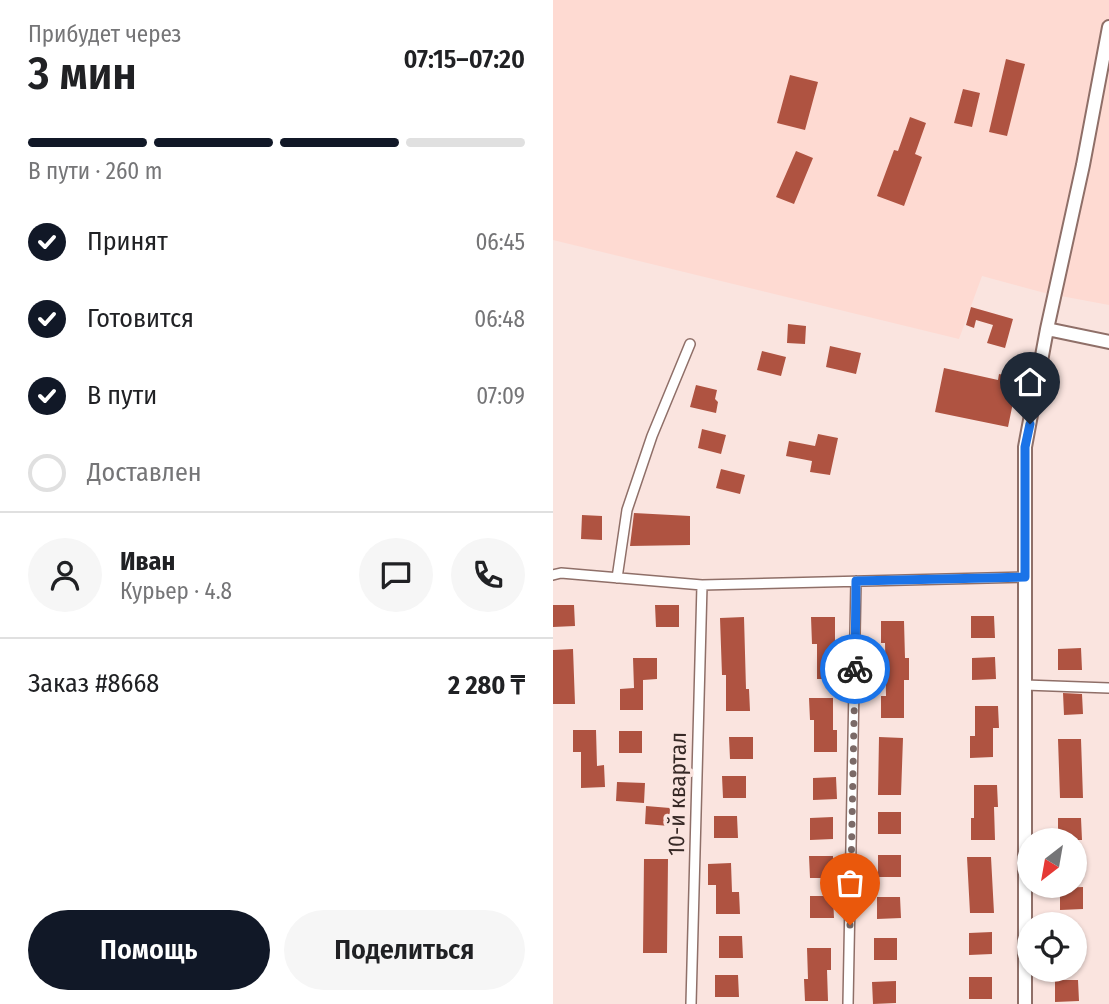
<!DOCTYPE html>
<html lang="ru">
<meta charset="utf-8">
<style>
:root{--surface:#fff;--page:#f6f6f6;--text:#202124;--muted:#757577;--line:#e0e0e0;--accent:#111827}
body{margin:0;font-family:"Fira Sans Condensed",sans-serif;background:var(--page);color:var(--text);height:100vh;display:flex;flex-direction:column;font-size:26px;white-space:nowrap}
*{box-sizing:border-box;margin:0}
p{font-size:23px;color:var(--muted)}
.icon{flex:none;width:38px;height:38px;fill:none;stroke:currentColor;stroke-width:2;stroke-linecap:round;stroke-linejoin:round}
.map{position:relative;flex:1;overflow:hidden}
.side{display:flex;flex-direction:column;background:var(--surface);width:553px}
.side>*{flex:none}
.needle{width:46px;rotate:211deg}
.fabs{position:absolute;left:464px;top:828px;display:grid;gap:14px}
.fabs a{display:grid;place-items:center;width:70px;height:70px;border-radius:50%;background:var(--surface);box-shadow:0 2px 5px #0004;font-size:35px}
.pin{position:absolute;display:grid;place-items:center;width:60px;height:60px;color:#fff;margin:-72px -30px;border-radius:50% 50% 50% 0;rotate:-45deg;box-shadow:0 0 7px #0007}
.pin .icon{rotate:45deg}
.courier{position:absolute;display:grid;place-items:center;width:70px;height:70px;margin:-35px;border:5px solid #1a73e8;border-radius:50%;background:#fff;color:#222;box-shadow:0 2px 9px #0007}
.summary em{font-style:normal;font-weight:600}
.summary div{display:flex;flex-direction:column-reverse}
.summary{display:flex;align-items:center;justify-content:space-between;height:119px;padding:0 28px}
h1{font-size:46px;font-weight:600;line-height:52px}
.bar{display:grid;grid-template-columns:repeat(4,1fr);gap:10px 7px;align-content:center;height:84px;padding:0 28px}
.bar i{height:9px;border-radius:5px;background:var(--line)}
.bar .selected{background:var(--accent)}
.bar p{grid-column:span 4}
.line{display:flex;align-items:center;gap:18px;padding:0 28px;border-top:2px solid var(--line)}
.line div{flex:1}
.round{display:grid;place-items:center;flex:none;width:74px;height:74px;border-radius:37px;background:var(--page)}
ol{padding:0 28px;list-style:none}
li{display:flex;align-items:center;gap:21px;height:77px}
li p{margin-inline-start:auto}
li .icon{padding:7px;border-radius:50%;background:var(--accent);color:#fff;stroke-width:4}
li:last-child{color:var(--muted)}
li i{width:38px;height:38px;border:4px solid var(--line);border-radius:50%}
.button{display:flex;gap:14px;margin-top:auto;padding:14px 28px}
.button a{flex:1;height:80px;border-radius:42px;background:var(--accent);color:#fff;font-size:28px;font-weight:600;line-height:80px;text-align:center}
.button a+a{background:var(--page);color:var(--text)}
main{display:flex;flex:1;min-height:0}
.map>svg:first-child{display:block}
.built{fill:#fedad2}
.building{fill:#af5341}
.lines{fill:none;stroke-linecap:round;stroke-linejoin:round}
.street-casing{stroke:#8f6f68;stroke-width:12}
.secondary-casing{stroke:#8f6f68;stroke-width:16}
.street{stroke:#fff;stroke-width:9}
.secondary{stroke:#fff;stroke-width:12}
.done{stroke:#7b6a67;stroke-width:7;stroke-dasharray:0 12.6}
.route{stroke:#1a73e8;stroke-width:9}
.labels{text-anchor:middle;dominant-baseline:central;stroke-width:7;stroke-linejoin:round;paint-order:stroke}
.street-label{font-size:23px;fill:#372926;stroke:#fae4df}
</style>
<main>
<section class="side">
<div class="summary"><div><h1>3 мин</h1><p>Прибудет через</p></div><em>07:15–07:20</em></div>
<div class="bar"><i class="selected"></i><i class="selected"></i><i class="selected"></i><i></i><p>В пути · 260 m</p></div>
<ol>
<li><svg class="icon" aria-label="check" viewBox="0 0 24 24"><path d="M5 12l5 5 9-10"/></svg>Принят<p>06:45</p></li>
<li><svg class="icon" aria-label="check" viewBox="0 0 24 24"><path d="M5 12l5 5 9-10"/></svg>Готовится<p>06:48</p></li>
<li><svg class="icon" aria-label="check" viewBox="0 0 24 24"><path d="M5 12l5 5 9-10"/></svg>В пути<p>07:09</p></li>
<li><i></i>Доставлен</li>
</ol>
<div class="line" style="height:126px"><a class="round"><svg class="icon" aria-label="person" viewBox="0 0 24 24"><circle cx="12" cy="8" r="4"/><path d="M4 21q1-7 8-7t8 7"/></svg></a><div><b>Иван</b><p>Курьер · 4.8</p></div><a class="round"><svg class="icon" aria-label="chat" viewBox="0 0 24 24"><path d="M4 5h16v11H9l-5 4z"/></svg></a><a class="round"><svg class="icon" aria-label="phone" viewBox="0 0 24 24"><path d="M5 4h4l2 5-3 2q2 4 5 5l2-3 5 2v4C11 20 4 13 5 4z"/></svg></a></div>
<div class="line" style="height:91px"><div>Заказ #8668</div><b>2 280 ₸</b></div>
<div class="button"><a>Помощь</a><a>Поделиться</a></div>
</section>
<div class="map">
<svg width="556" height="1004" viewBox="0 0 556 1004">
<rect width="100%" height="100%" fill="#fae4df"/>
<path class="built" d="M0 0H556V305L492 293 429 276 406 339 0 240Z"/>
<path class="building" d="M453 59 472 64 454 136 436 132Z
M237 75 265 82 252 130 224 123Z
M410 89 427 93 419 127 401 123Z
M357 117 373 123 362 154 369 157 351 206 324 196 341 150 345 151Z
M243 151 260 158 241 204 223 197Z
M418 307 460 319 452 348 434 343 440 325 423 320 421 328 413 325Z
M235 324 253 326 252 344 234 343Z
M277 346 308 353 303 374 273 367Z
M209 351 233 357 228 376 204 370Z
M391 368 445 380 446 374 465 378 455 427 382 412Z
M143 385 164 390 162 399 165 402 163 413 137 407Z
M149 429 173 435 168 454 145 448Z
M265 434 285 438 277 475 257 472 259 461 233 456 236 441 262 446Z
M168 469 192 475 187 494 163 488Z
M81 513 137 516V545L77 546Z
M29 515 49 516V540L28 539Z
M0 605H21L22 626 0 627Z
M102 605H126V627H103Z
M418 616H441L442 638H418Z
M191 617 193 689H196L197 711H173V675H169L167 618Z
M258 617H282V657H287L288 679H264V644H259Z
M328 621H351L352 658H356V680H351V718H328V696H333L332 643H328Z
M528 648 529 670H505V649Z
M20 649 22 704H0V650Z
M442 657 443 679 419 680V658Z
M80 658H104V679L90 680V710H67V689L81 688Z
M510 693 529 694 530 714 511 715Z
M256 698H280V730H284V752H261V720H257Z
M422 706H445L446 728H440V757L417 758V736H422Z
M20 730H43L44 766 51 765 52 787 28 788V752H20Z
M66 731H89V753H66Z
M176 737H200V759H177Z
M326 737 350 738 348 795H325Z
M505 739H528L530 798H507Z
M169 776H193V798H170Z
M283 777 284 799 260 800V778Z
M64 782 92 783 91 803 63 801Z
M421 785H444L445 807H441L442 840H418V818H421Z
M93 806 117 808 116 826 92 824Z
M325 812H348V834H325Z
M161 816H184L185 838H161Z
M280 817V839L257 840V818Z
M505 818H528L529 840H505Z
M325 855H348V877H325Z
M256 856H280V878H257Z
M414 857H438L441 913H417Z
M91 859H115L114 953H90Z
M178 863 179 892H186L187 914H163V885H155V864Z
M530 887V909L507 910V888Z
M257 896H280L281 918H257Z
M324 897H347L348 918 324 919Z
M439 932V954L416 955V933Z
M166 936H189L190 958H166Z
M321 938H344V960H321Z
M254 948H278V970H274L275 1001H252L251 979H255Z
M162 975H185L186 997H162Z
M416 977H439V999H416Z
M502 980H525L526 1001 502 1002Z
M343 981V1003L320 1004 319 982Z"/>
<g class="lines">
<defs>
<path id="street" d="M0 575 8 573 149 585 472 577
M64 578 74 510 99 436 137 344
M472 685 556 688
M138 1004 149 585
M295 1004 303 581"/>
<path id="secondary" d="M494 329 556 342
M472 1004V447L494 329 530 165 556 27"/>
</defs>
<use href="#street" class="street-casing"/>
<use href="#secondary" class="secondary-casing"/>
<use href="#street" class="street"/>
<use href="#secondary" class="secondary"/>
</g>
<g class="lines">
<path class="done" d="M297 925 302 669"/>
<path class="route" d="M302 669 303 581 472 577V447L477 424"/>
</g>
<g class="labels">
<g class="street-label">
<text transform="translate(124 794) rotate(-89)">10-й квартал</text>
</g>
</g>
</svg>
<div class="fabs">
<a><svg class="needle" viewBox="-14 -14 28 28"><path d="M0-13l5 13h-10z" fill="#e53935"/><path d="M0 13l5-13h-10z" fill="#757577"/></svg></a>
<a><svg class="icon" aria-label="locate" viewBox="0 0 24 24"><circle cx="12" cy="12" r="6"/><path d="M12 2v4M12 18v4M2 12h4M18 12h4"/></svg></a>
</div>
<div class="pin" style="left:297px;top:925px;background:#ea580c"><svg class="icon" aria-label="bag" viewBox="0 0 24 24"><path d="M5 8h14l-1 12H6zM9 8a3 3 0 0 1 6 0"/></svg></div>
<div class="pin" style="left:477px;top:424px;background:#1f2937"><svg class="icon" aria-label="home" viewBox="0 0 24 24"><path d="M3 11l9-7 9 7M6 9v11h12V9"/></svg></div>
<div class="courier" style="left:302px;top:669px"><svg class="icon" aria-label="bike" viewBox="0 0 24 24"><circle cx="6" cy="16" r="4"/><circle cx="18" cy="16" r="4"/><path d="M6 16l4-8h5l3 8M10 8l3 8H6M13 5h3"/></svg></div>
</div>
</main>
